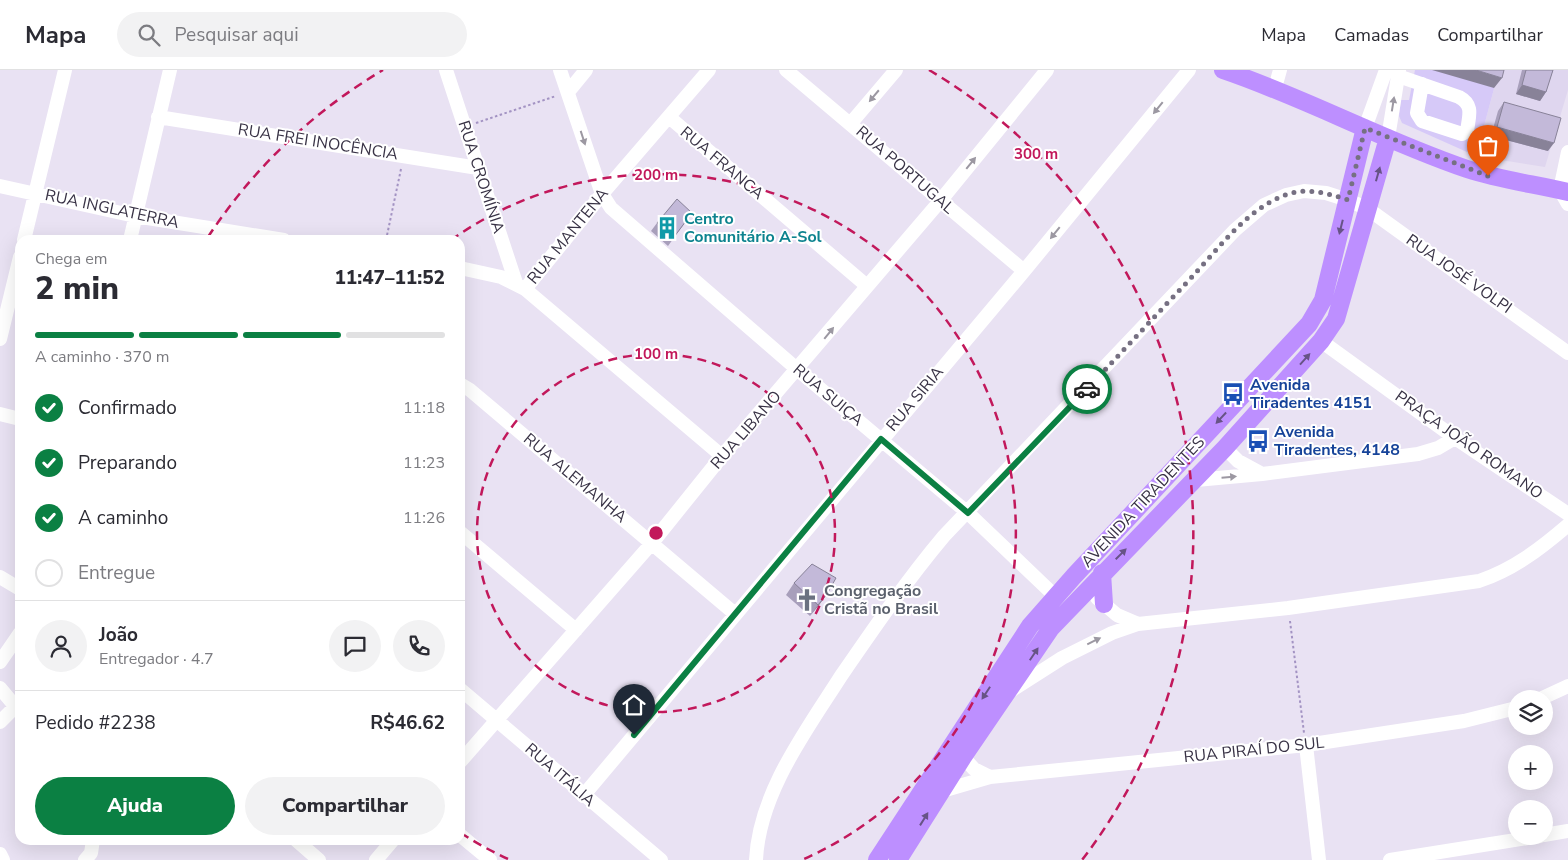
<!DOCTYPE html>
<html lang="pt">
<meta charset="utf-8">
<style>
:root{--surface:#fff;--page:#f2f2f3;--text:#2b2b33;--muted:#7c7c81;--line:#e1e1e2;--accent:#0b8043}
body{margin:0;font-family:"Nunito Sans",sans-serif;background:var(--page);color:var(--text);height:100vh;display:flex;flex-direction:column;font-size:19px;white-space:nowrap}
*{box-sizing:border-box;margin:0}
p{font-size:16px;color:var(--muted)}
.icon{flex:none;width:28px;height:28px;fill:none;stroke:currentColor;stroke-width:2;stroke-linecap:round;stroke-linejoin:round}
.map{position:relative;flex:1;overflow:hidden}
.details{position:absolute;left:15px;top:165px;width:450px;height:610px;display:flex;flex-direction:column;background:var(--surface);border-radius:15px;box-shadow:0 5px 20px #0002}
.details>*{flex:none}
.tools{position:absolute;left:1508px;top:620px;display:grid;gap:10px}
.tools a{display:grid;place-items:center;width:45px;height:45px;border-radius:50%;background:var(--surface);box-shadow:0 5px 20px #0002;font-size:25px}
.pin{position:absolute;display:grid;place-items:center;width:42px;height:42px;color:#fff;margin:-51px -21px;border-radius:50% 50% 50% 0;rotate:-45deg;box-shadow:0 0 5px #0007}
.pin .icon{rotate:45deg}
.courier{position:absolute;display:grid;place-items:center;width:50px;height:50px;margin:-25px;border:4px solid #0b8043;border-radius:50%;background:#fff;color:#222;box-shadow:0 1px 6px #0007}
.overview em{font-style:normal;font-weight:800}
.overview div{display:flex;flex-direction:column-reverse}
.overview{display:flex;align-items:center;justify-content:space-between;height:85px;padding:0 20px}
h1{font-size:32px;font-weight:800;line-height:38px}
.bar{display:grid;grid-template-columns:repeat(4,1fr);gap:8px 5px;align-content:center;height:60px;padding:0 20px}
.bar i{height:6px;border-radius:4px;background:var(--line)}
.bar .current{background:var(--accent)}
.bar p{grid-column:span 4}
.line{display:flex;align-items:center;gap:12px;padding:0 20px;border-top:1px solid var(--line)}
.line div{flex:1}
.round{display:grid;place-items:center;flex:none;width:52px;height:52px;border-radius:26px;background:var(--page)}
ol{padding:0 20px;list-style:none}
li{display:flex;align-items:center;gap:15px;height:55px}
li p{margin-inline-start:auto}
li .icon{padding:5px;border-radius:50%;background:var(--accent);color:#fff;stroke-width:4}
li:last-child{color:var(--muted)}
li i{width:28px;height:28px;border:2px solid var(--line);border-radius:50%}
.primary-button{display:flex;gap:10px;margin-top:auto;padding:10px 20px}
.primary-button a{flex:1;height:58px;border-radius:30px;background:var(--accent);color:#fff;font-size:20px;font-weight:800;line-height:58px;text-align:center}
.primary-button a+a{background:var(--page);color:var(--text)}
header{display:flex;align-items:center;gap:30px;box-sizing:border-box;height:70px;padding:0 25px;background:var(--surface);border-bottom:1px solid var(--line)}
header strong{font-size:24px}
nav{display:flex;gap:28px;margin-inline-start:auto;font-size:18px}
.search{width:350px;height:45px;background:var(--page);display:flex;align-items:center;gap:12px;box-sizing:border-box;padding:0 18px;border-radius:28px;color:var(--muted);font-size:19px}
.map>svg:first-child{display:block}
.residential{fill:#dfd6ef}
.commercial{fill:#d6c9f8}
.lines{fill:none;stroke-linecap:round;stroke-linejoin:round}
.path{stroke:#a393c3;stroke-width:2;stroke-dasharray:2.5 2.5;stroke-linecap:butt}
.minor{stroke:#fff;stroke-width:14}
.major{stroke:#bd8fff;stroke-width:18}
.wall{fill:#a89fbb}
.shaded-wall{fill:#888298}
.building{fill:#c3b9d9;stroke:#888298}
.oneway{fill:#9c98a2}
.oneway2{fill:#675386}
.done{stroke:#767082;stroke-width:5;stroke-dasharray:0 9}
.route{stroke:#0b8043;stroke-width:6}
.ring{fill:none;stroke:#c2185b;stroke-width:2.5;stroke-dasharray:9 6}
.labels{text-anchor:middle;dominant-baseline:central;stroke-width:4;stroke-linejoin:round;paint-order:stroke}
.street-label{font-size:16px;fill:#383245;stroke:#fff}
.culture-label{font-size:16px;font-weight:bold;fill:#0d838f;stroke:#fff;text-anchor:start}
.transit-label{font-size:16px;font-weight:bold;fill:#164399;stroke:#fff;text-anchor:start}
.worship-label{font-size:16px;font-weight:bold;fill:#5b616d;stroke:#fff;text-anchor:start}
.centre{fill:#c2185b;stroke:#fff;stroke-width:2.5}
.ring-label{font-size:15px;text-anchor:middle;font-weight:bold;fill:#c2185b;stroke:#fff;stroke-width:4;stroke-linejoin:round;paint-order:stroke}
</style>
<header>
<strong>Mapa</strong>
<div class="search"><svg class="icon" aria-label="search" viewBox="0 0 24 24"><circle cx="10" cy="10" r="6"/><path d="M15 15l6 6"/></svg>Pesquisar aqui</div>
<nav><a>Mapa</a><a>Camadas</a><a>Compartilhar</a></nav>
</header>
<div class="map">
<svg width="1568" height="790" viewBox="0 0 1568 790">
<rect width="100%" height="100%" fill="#e9e2f3"/>
<path class="residential" d="M1499 0H1568V20L1545 97 1476 86Z"/>
<path class="commercial" d="M1415 0H1499L1476 86 1402 53 1399 46 1401 30H1409Z"/>
<g class="lines">
<path class="path" d="M476 53 556 26
M386 170 401 99
M1290 551 1304 663"/>
<path class="minor" d="M446 0 516 213
M560 0 602 124 611 138 798 300 968 443 1055 526
M786 0 1024 201
M1398 6 1459 27C1474 35 1469 46 1467 61L1462 64 1422 51 1417 43 1422 14
M1275 18 1280 0
M568 22 586 0
M158 47 478 98
M669 47 867 216
M851 53 896 0
M1365 58 1386 0
M1388 68 1399 0
M1568 82 1560 120 1568 134
M0 116 135 146 284 170
M24 170 65 0
M130 170 170 0
M460 198 501 207 525 219 722 386
M525 219 602 124 709 0
M0 269 20 187
M1321 271 1455 368 1568 444
M460 314 470 320 734 543
M0 344 20 349
M1225 378 1238 391 1262 404
M1196 410 1262 404 1418 384 1438 378 1455 368
M460 462 576 560
M0 507 20 519
M1097 528 1117 545 1138 554
M0 592 20 563
M0 618 20 642
M460 619 661 790
M1009 622 1062 588 1112 563 1138 554 1288 538 1479 511C1514 499 1540 479 1568 455
M1540 629 1568 616
M0 652 16 636
M1306 675 1319 790
M963 687 974 699 990 707
M460 692 652 473 722 386 941 130 1047 0
M942 721 990 707 1306 675 1464 651 1516 638
M583 726 1024 201 1189 0
M460 765 490 790
M1544 765 1568 761
M296 770 319 790
M0 784 3 790
M85 790 91 783 93 770
M376 790 393 770
M756 790C759 723 806 661 841 606 874 558 907 510 944 466L1235 160 1264 135 1286 125 1304 121 1326 123 1348 130 1368 139 1568 283
M1390 790 1540 766"/>
<path class="major" d="M1223 0C1306 28 1384 71 1467 99 1500 110 1534 114 1568 122
M1102 503 1104 534
M877 790 1030 556 1074 506 1309 254 1323 230 1365 58
M898 790 963 687 1051 558 1225 378 1321 271 1336 249 1388 68"/>
</g>
<path class="wall" d="M1522 0H1553L1546 22 1540 31 1516 24Z
M1504 32 1548 81 1491 66 1498 41Z
M692 143 668 176 651 161 657 153Z
M794 513 827 524 819 535 810 546 786 525Z"/>
<path class="shaded-wall" d="M1432 0H1476L1502 8 1494 18Z
M1522 15 1546 22 1540 31 1516 24Z
M1497 57 1554 73 1548 81 1491 66Z
M827 524 819 535 810 546 818 535Z"/>
<path class="building" d="M1476 0H1504L1502 8Z
M1526 0H1553L1546 22 1522 15Z
M1504 32 1561 48 1554 73 1497 57Z
M677 129 692 143 674 167 657 153Z
M812 494 836 508 827 524 818 535 794 513Z"/>
<defs><path id="oneway-solid" d="M-6-.8H1V-3.2L6.5 0L1 3.2V.8H-6Z" transform="scale(1.25)"/></defs>
<g class="oneway">
<use href="#oneway-solid" transform="translate(874 26) rotate(130)"/>
<use href="#oneway-solid" transform="translate(1393 34) rotate(-81)"/>
<use href="#oneway-solid" transform="translate(1158 38) rotate(129)"/>
<use href="#oneway-solid" transform="translate(583 68) rotate(72)"/>
<use href="#oneway-solid" transform="translate(971 93) rotate(-51)"/>
<use href="#oneway-solid" transform="translate(1055 163) rotate(129)"/>
<use href="#oneway-solid" transform="translate(829 263) rotate(-51)"/>
<use href="#oneway-solid" transform="translate(1229 407) rotate(-5)"/>
<use href="#oneway-solid" transform="translate(1094 571) rotate(-26)"/>
</g>
<g class="oneway2">
<use href="#oneway-solid" transform="translate(1378 104) rotate(-74)"/>
<use href="#oneway-solid" transform="translate(1341 157) rotate(104)"/>
<use href="#oneway-solid" transform="translate(1305 289) rotate(-48)"/>
<use href="#oneway-solid" transform="translate(1221 348) rotate(133)"/>
<use href="#oneway-solid" transform="translate(1121 484) rotate(-45)"/>
<use href="#oneway-solid" transform="translate(1034 584) rotate(-56)"/>
<use href="#oneway-solid" transform="translate(986 623) rotate(123)"/>
<use href="#oneway-solid" transform="translate(924 749) rotate(-58)"/>
</g>
<g class="lines">
<path class="done" d="M1087 319C1122 282 1156 245 1191 208 1219 178 1246 140 1285 125 1306 117 1327 123 1348 130L1365 58 1488 106"/>
<path class="route" d="M634 665 881 369 968 443 1087 319"/>
</g>
<g class="ring">
<circle cx="656" cy="463" r="179"/>
<path d="M508 789A358 358 0 0 1 461 763M451 170A358 358 0 1 1 804 789"/>
<path d="M208 167A537 537 0 0 1 383 0M929 0A537 537 0 0 1 1082 790"/>
</g>
<defs>
<symbol id="building-bare" viewBox="-9 -9 18 18"><path d="M-4-6H4V6H1V3H-1V6H-4ZM-2.5-4.3h1.7v1.8h-1.7ZM.8-4.3h1.7v1.8H.8ZM-2.5-1h1.7V.8h-1.7ZM.8-1h1.7V.8H.8Z" fill="#0f9aa8" stroke="#fff" stroke-width="2.5" paint-order="stroke"/></symbol>
<symbol id="bus-bare" viewBox="-9 -9 18 18"><path d="M-5-6H5V4H4V6H2V4H-2V6H-4V4H-5ZM-3.5-4V0h7V-4ZM-3.5 1.2v1.5H-2V1.2ZM2 1.2v1.5H3.5V1.2Z" fill="#1a4fb4" stroke="#fff" stroke-width="2.5" paint-order="stroke"/></symbol>
<symbol id="church-bare" viewBox="-9 -9 18 18"><path d="M-1.2-6h2.4v3.5h3.3v2.4h-3.3V6h-2.4V-.1h-3.3v-2.4h3.3Z" fill="#6b7280" stroke="#fff" stroke-width="2.5" paint-order="stroke"/></symbol>
</defs>
<g fill-rule="evenodd">
<use href="#building-bare" x="651" y="142" width="32" height="32"/>
<use href="#bus-bare" x="1217" y="308" width="32" height="32"/>
<use href="#bus-bare" x="1242" y="355" width="32" height="32"/>
<use href="#church-bare" x="791" y="514" width="32" height="32"/>
</g>
<g class="labels">
<g class="street-label">
<text transform="translate(318 72) rotate(9)">RUA FREI INOCÊNCIA</text>
<text transform="translate(722 93) rotate(40)">RUA FRANCA</text>
<text transform="translate(905 100) rotate(41)">RUA PORTUGAL</text>
<text transform="translate(481 107) rotate(72)">RUA CROMÍNIA</text>
<text transform="translate(112 139) rotate(12)">RUA INGLATERRA</text>
<text transform="translate(568 166) rotate(-51)">RUA MANTENA</text>
<text transform="translate(1459 204) rotate(35)">RUA JOSÉ VOLPI</text>
<text transform="translate(828 325) rotate(40)">RUA SUIÇA</text>
<text transform="translate(915 329) rotate(-50)">RUA SIRIA</text>
<text transform="translate(746 360) rotate(-49)">RUA LIBANO</text>
<text transform="translate(1469 375) rotate(35)">PRAÇA JOÃO ROMANO</text>
<text transform="translate(575 408) rotate(40)">RUA ALEMANHA</text>
<text transform="translate(1143 432) rotate(-47)">AVENIDA TIRADENTES</text>
<text transform="translate(1254 680) rotate(-6)">RUA PIRAÍ DO SUL</text>
<text transform="translate(560 705) rotate(41)">RUA ITÁLIA</text>
</g>
<g class="culture-label">
<text x="684" y="149">Centro<tspan x="684" dy="18">Comunitário A-Sol</tspan></text>
</g>
<g class="transit-label">
<text x="1250" y="315">Avenida<tspan x="1250" dy="18">Tiradentes 4151</tspan></text>
<text x="1274" y="362">Avenida<tspan x="1274" dy="18">Tiradentes, 4148</tspan></text>
</g>
<g class="worship-label">
<text x="824" y="521">Congregação<tspan x="824" dy="18">Cristã no Brasil</tspan></text>
</g>
</g>
<circle cx="656" cy="463" r="8" class="centre"/>
<g class="ring-label">
<text x="1036" y="89">300 m</text>
<text x="656" y="110">200 m</text>
<text x="656" y="289">100 m</text>
</g>
</svg>
<div class="tools">
<a><svg class="icon" aria-label="layers" viewBox="0 0 24 24"><path d="M12 4l9 5-9 5-9-5zM3 14l9 5 9-5"/></svg></a>
<a>+</a>
<a>−</a>
</div>
<div class="pin" style="left:1488px;top:106px;background:#ea580c"><svg class="icon" aria-label="bag" viewBox="0 0 24 24"><path d="M5 8h14l-1 12H6zM9 8a3 3 0 0 1 6 0"/></svg></div>
<div class="pin" style="left:634px;top:665px;background:#1f2937"><svg class="icon" aria-label="home" viewBox="0 0 24 24"><path d="M3 11l9-7 9 7M6 9v11h12V9"/></svg></div>
<div class="courier" style="left:1087px;top:319px"><svg class="icon" aria-label="car" viewBox="0 0 24 24"><path d="M5 17H2v-5l4-1 3-4h7l3 4 3 1v5h-3M9 17h6M6 11h13"/><circle cx="7" cy="17" r="2"/><circle cx="17" cy="17" r="2"/></svg></div>
<section class="details">
<div class="overview"><div><h1>2 min</h1><p>Chega em</p></div><em>11:47–11:52</em></div>
<div class="bar"><i class="current"></i><i class="current"></i><i class="current"></i><i></i><p>A caminho · 370 m</p></div>
<ol>
<li><svg class="icon" aria-label="check" viewBox="0 0 24 24"><path d="M5 12l5 5 9-10"/></svg>Confirmado<p>11:18</p></li>
<li><svg class="icon" aria-label="check" viewBox="0 0 24 24"><path d="M5 12l5 5 9-10"/></svg>Preparando<p>11:23</p></li>
<li><svg class="icon" aria-label="check" viewBox="0 0 24 24"><path d="M5 12l5 5 9-10"/></svg>A caminho<p>11:26</p></li>
<li><i></i>Entregue</li>
</ol>
<div class="line" style="height:90px"><a class="round"><svg class="icon" aria-label="person" viewBox="0 0 24 24"><circle cx="12" cy="8" r="4"/><path d="M4 21q1-7 8-7t8 7"/></svg></a><div><b>João</b><p>Entregador · 4.7</p></div><a class="round"><svg class="icon" aria-label="chat" viewBox="0 0 24 24"><path d="M4 5h16v11H9l-5 4z"/></svg></a><a class="round"><svg class="icon" aria-label="phone" viewBox="0 0 24 24"><path d="M5 4h4l2 5-3 2q2 4 5 5l2-3 5 2v4C11 20 4 13 5 4z"/></svg></a></div>
<div class="line" style="height:65px"><div>Pedido #2238</div><b>R$46.62</b></div>
<div class="primary-button"><a>Ajuda</a><a>Compartilhar</a></div>
</section>
</div>
